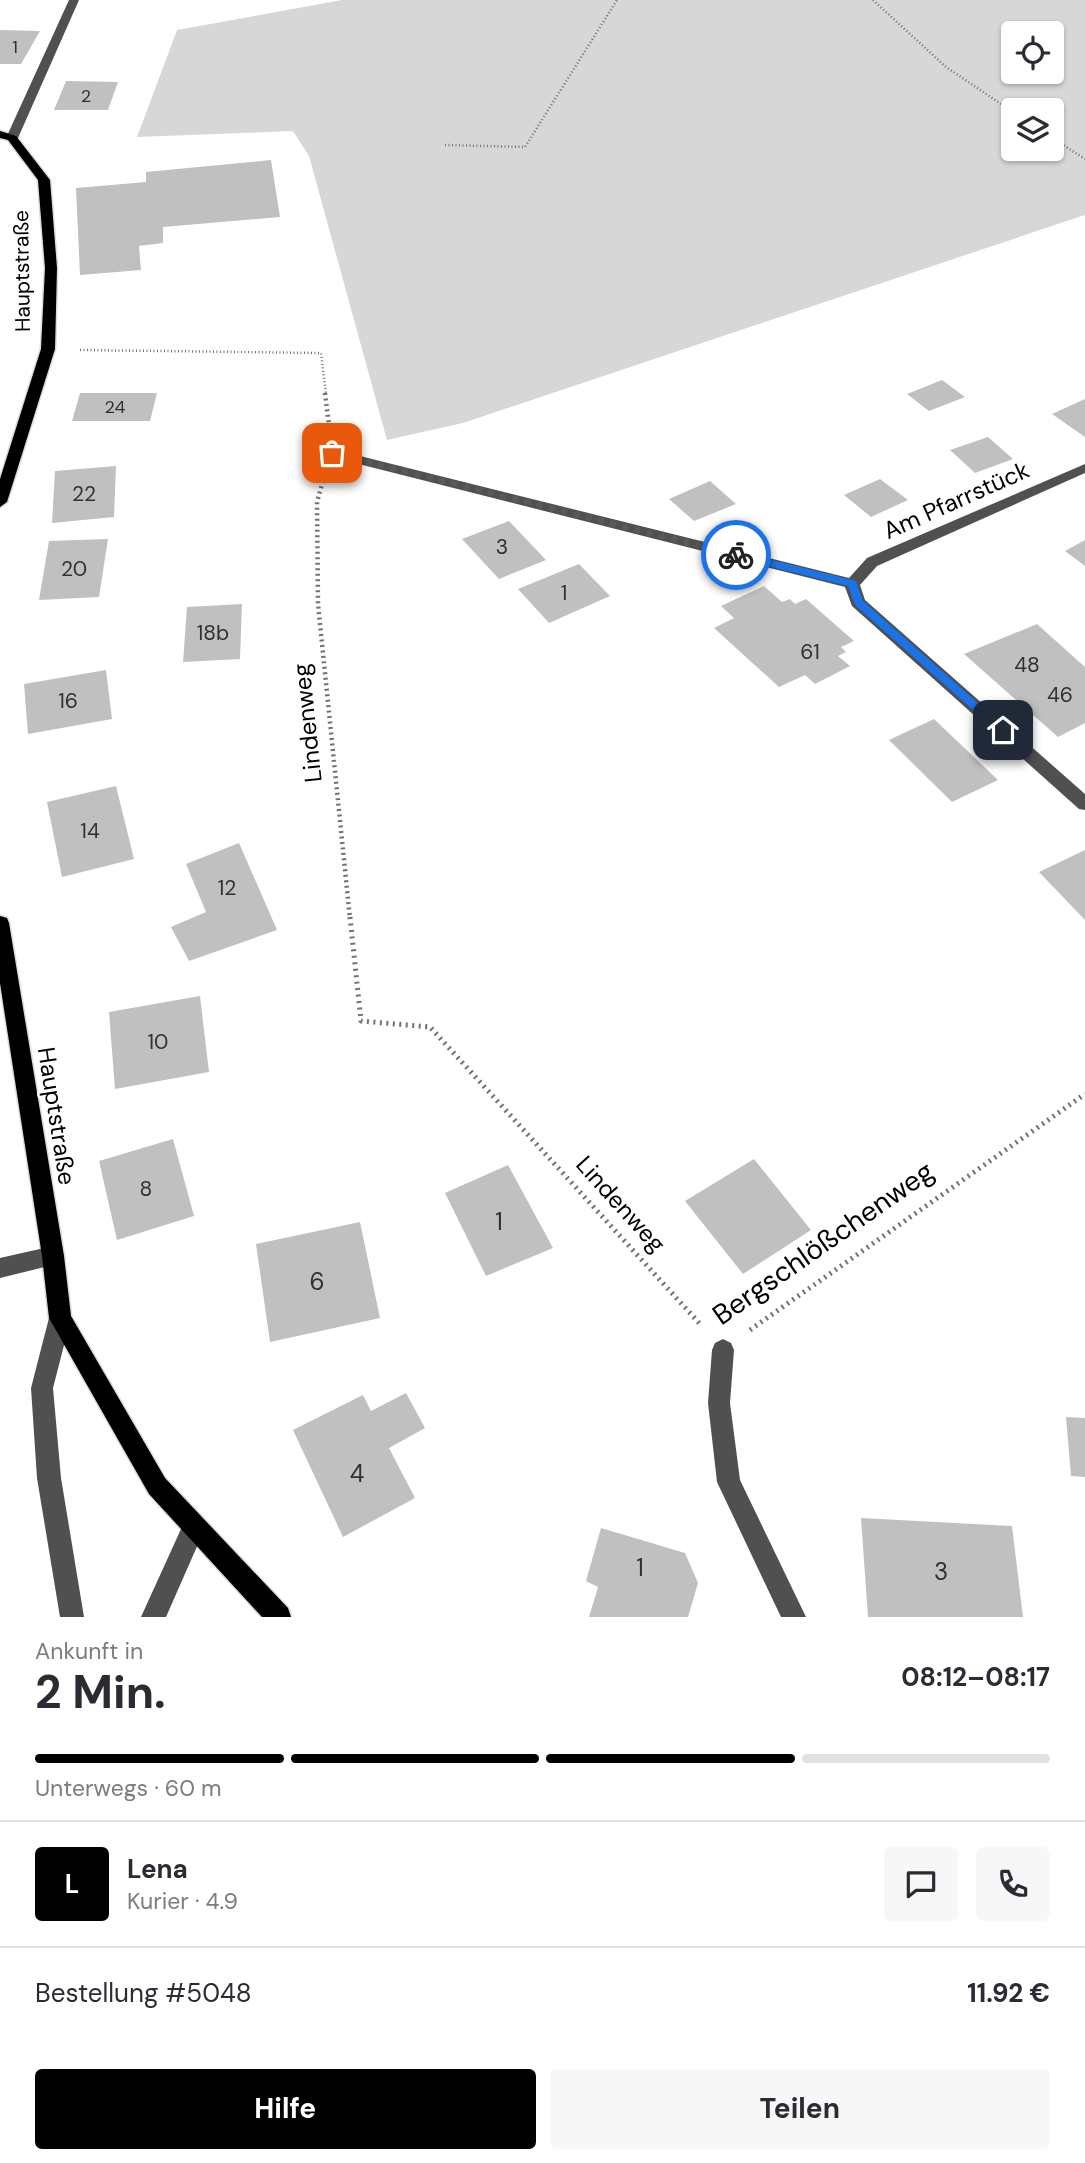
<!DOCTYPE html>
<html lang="de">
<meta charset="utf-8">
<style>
:root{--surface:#fff;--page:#f7f7f7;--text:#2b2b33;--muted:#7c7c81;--line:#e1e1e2;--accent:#000}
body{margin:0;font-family:"DM Sans",sans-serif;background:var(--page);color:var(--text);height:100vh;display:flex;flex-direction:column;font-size:26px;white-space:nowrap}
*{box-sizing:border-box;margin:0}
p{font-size:23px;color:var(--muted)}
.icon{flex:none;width:38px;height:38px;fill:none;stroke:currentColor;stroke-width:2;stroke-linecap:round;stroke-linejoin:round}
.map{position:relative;height:1617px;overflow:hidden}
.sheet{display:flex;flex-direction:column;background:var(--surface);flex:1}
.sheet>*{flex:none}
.buttons{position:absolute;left:1001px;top:21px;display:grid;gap:14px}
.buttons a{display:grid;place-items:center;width:63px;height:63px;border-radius:7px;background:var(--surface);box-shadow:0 2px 5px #0004;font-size:35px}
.pin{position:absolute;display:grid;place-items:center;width:60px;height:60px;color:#fff;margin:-30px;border-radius:14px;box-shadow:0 4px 10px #0006}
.courier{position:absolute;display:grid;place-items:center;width:70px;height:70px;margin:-35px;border:5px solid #1a73e8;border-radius:50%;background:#fff;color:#222;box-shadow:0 2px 9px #0007}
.summary em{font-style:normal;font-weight:700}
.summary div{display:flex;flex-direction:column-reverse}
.summary{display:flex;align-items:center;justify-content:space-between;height:119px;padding:0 35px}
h1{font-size:46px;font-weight:700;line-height:52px}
.bar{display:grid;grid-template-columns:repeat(4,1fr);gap:10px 7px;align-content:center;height:84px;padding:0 35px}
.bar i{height:9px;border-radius:5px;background:var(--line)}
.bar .on{background:var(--accent)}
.bar p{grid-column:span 4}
.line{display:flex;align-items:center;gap:18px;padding:0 35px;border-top:2px solid var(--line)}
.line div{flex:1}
.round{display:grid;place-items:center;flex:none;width:74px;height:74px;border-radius:7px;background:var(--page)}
.primary-button{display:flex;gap:14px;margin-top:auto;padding:14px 35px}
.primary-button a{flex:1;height:80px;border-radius:7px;background:var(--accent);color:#fff;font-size:28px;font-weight:700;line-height:80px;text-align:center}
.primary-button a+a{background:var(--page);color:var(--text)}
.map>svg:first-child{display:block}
.green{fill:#d7d7d7;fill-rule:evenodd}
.building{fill:#c0c0c0}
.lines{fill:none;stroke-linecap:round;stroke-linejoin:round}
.major-casing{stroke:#dbdbdb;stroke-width:3}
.path-far2{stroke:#727272;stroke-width:2.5;stroke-dasharray:1 2.5;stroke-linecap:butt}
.path-far1{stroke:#727272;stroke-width:4.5;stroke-dasharray:2 3.5;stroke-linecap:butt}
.path{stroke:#727272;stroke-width:5;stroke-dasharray:2 4.5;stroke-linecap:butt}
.minor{fill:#505050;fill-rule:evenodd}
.major{fill:#000;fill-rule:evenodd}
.route{fill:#1a73e8}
.done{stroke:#595959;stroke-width:7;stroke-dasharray:0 12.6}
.labels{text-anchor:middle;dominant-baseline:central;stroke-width:5;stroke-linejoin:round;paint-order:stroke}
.far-number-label{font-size:18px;fill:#303030}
.far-street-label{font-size:21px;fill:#000;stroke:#fff}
.number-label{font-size:21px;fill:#303030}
.street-label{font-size:24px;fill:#000;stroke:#fff}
.near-number-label{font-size:24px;fill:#303030}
.near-street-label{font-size:28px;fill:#000;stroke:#fff}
</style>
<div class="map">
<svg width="1085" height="1617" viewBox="0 0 1085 1617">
<rect width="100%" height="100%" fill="#fff"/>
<path class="green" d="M342 0H1085V215L463 423 387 440 309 156 293 131 137 137 177 30ZM1013 33H1052V72H1013ZM1013 110H1052V149H1013Z"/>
<path class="building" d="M0 30 40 31 21 64H0Z
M66 81 118 82 108 110H54Z
M271 160 280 217 163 227V243L139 246 141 270 80 275 76 188 146 182V172Z
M942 380 965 397 929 411 907 394Z
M80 393H157L150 421H72Z
M1085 399V437L1052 414Z
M988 437 1013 459 975 473 950 450Z
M116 466 114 517 52 523 55 471Z
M880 479 908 500 871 517 844 495Z
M710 481 736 504 694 521 669 499Z
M509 521 546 560 499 579 462 539Z
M108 539 99 597 39 600 49 541Z
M1085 540V566L1065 551Z
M579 564 610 596 549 623 518 589Z
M764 586 782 602 790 599 795 604 806 599 854 641 841 647 846 652 838 656 850 666 815 684 805 675 779 687 714 628 734 618 721 606Z
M242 604 240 659 183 662 187 607Z
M1037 624 1085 667V723L1058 737 964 654Z
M106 670 112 719 28 734 24 684Z
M934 719 998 780 952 802 889 740Z
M116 786 134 859 62 877 47 802Z
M239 843 277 930 189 961 171 927 206 912 186 864Z
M1085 850V920L1039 872Z
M200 996 209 1072 115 1089 109 1012Z
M173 1139 194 1216 117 1240 99 1161Z
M754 1159 811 1230 743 1274 685 1201Z
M508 1165 553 1248 486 1276 445 1193Z
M360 1222 380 1318 270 1342 256 1244Z
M406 1393 425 1428 389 1448 415 1498 343 1537 293 1430 363 1395 371 1411Z
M1066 1417 1085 1418V1477L1071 1476Z
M861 1518 1012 1526 1023 1617H868Z
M601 1528 685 1553 698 1583 688 1617H589L598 1587 586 1581Z"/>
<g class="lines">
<defs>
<path id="major" d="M0 131 16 136 50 180 57 268 55 349 7 502 0 507V479L41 349 45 268 38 180 8 140 0 138Z
M0 916 7 918 9 923 64 1256 71 1316 165 1478 288 1608 291 1617H262L149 1494 49 1318 42 1256 0 983Z"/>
</defs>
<use href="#major" class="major-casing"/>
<path class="path-far2" d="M873 0 946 67 1013 112
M1052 138 1085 159
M445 145 525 147 617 0
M80 350 321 353 326 394"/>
<path class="path-far1" d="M325 393 329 425
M323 481 317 502 318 604 350 919"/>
<path class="path" d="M350 917 361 1021 430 1027 700 1324
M750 1330 1085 1094"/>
<path class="minor" d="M69 0H79L18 138 8 140 6 138Z
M332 449 849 578 867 558 1085 464V473L877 566 860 585 865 600 1085 794V810L1079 809 852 606 845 587 327 456 325 453 327 450Z
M53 1246 61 1249 64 1256 61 1263 0 1278V1258Z
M60 1308 68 1311 71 1318 53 1388 61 1478 84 1617H60L37 1478 31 1388 49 1318 52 1311Z
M723 1339 731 1343 734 1350 730 1403 740 1480 806 1617H781L717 1482 708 1403 712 1350 715 1343Z
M194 1514 202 1518 206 1526 166 1617H141L186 1518Z"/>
<use href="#major" class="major"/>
</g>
<path class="route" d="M736 551 856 581 863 601 1006 728V733H999L855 605 848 586 732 557 731 555Z"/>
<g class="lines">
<path class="done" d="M332 453 736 555"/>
</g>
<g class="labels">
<g class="far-number-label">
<text x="15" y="47">1</text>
<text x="86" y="96">2</text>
<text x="115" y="407">24</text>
</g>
<g class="far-street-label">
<text transform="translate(22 271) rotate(-91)">Hauptstraße</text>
</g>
<g class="number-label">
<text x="84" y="494">22</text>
<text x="502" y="547">3</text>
<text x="74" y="569">20</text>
<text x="564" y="593">1</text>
<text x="213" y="633">18b</text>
<text x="810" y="652">61</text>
<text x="1027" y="665">48</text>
<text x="1060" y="695">46</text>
<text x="68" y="701">16</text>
<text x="90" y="831">14</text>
<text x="227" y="888">12</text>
<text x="158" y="1042">10</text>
<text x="146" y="1189">8</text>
</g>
<g class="street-label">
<text transform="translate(956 500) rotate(-24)">Am Pfarrstück</text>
<text transform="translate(307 723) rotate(-96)">Lindenweg</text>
<text transform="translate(57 1116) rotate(81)">Hauptstraße</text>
<text transform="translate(621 1204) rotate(48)">Lindenweg</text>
</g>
<g class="near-number-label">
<text x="499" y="1221">1</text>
<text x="317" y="1281">6</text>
<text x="357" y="1473">4</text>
<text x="640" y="1567">1</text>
<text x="941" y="1571">3</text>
</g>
<g class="near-street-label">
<text transform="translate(823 1243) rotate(-35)">Bergschlößchenweg</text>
</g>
</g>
</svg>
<div class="buttons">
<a><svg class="icon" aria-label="locate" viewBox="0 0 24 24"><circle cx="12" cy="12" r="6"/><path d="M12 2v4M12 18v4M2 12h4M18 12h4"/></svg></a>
<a><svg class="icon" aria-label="layers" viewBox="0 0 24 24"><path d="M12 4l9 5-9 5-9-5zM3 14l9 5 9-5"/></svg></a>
</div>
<div class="pin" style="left:332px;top:453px;background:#ea580c"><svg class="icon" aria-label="bag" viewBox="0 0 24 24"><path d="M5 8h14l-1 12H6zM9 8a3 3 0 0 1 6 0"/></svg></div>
<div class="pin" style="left:1003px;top:730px;background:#1f2937"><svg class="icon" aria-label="home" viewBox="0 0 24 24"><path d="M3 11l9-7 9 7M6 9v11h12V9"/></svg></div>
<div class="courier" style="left:736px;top:555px"><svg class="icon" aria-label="bike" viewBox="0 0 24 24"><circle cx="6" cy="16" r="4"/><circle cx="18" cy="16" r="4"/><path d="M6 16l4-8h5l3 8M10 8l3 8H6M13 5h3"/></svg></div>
</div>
<section class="sheet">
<div class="summary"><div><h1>2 Min.</h1><p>Ankunft in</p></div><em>08:12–08:17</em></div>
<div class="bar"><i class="on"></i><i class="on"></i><i class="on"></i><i></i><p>Unterwegs · 60 m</p></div>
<div class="line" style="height:126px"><b class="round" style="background:var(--accent);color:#fff">L</b><div><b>Lena</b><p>Kurier · 4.9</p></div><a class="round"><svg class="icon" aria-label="chat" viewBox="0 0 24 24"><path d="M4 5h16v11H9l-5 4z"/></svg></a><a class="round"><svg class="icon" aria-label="phone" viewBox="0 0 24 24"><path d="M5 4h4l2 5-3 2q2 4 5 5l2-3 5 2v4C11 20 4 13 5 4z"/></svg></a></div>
<div class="line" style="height:91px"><div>Bestellung #5048</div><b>11.92 €</b></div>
<div class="primary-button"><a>Hilfe</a><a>Teilen</a></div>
</section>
